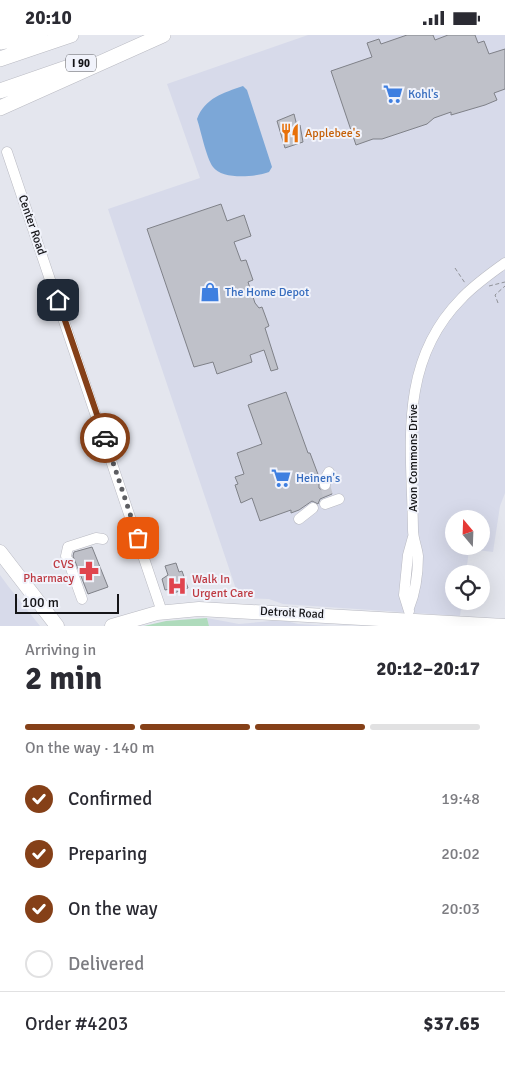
<!DOCTYPE html>
<meta charset="utf-8">
<style>
:root{--surface:#fff;--page:#f2f2f3;--text:#2b2b33;--muted:#7c7c81;--line:#e1e1e2;--accent:#854018}
body{margin:0;font-family:Signika,sans-serif;background:var(--page);color:var(--text);height:100vh;display:flex;flex-direction:column;font-size:19px;white-space:nowrap}
*{box-sizing:border-box;margin:0}
p{font-size:16px;color:var(--muted)}
.icon{flex:none;width:28px;height:28px;fill:none;stroke:currentColor;stroke-width:2;stroke-linecap:round;stroke-linejoin:round}
.map{position:relative;height:591px;overflow:hidden}
.side{display:flex;flex-direction:column;background:var(--surface);flex:1}
.side>*{flex:none}
.needle{width:32px;rotate:341deg}
.tools{position:absolute;left:445px;top:475px;display:grid;gap:10px}
.tools a{display:grid;place-items:center;width:45px;height:45px;border-radius:50%;background:var(--surface);box-shadow:0 5px 20px #0002;font-size:25px}
.scale{position:absolute;left:15px;bottom:12px;width:104px;box-sizing:border-box;padding-left:5px;border:2px solid #141417;border-top:0;font-size:14px;line-height:18px;white-space:nowrap;color:#141417;-webkit-text-stroke:4px #f1f3fb;paint-order:stroke}
.pin{position:absolute;display:grid;place-items:center;width:42px;height:42px;color:#fff;margin:-21px;border-radius:10px;box-shadow:0 2px 8px #0006}
.courier{position:absolute;display:grid;place-items:center;width:50px;height:50px;margin:-25px;border:4px solid #854018;border-radius:50%;background:#fff;color:#222;box-shadow:0 1px 6px #0007}
.overview em{font-style:normal;font-weight:700}
.overview div{display:flex;flex-direction:column-reverse}
.overview{display:flex;align-items:center;justify-content:space-between;height:85px;padding:0 25px}
h1{font-size:32px;font-weight:700;line-height:38px}
.bar{display:grid;grid-template-columns:repeat(4,1fr);gap:8px 5px;align-content:center;height:60px;padding:0 25px}
.bar i{height:6px;border-radius:4px;background:var(--line)}
.bar .selected{background:var(--accent)}
.bar p{grid-column:span 4}
.line{display:flex;align-items:center;gap:12px;padding:0 25px;border-top:1px solid var(--line)}
.line div{flex:1}
ol{padding:0 25px;list-style:none}
li{display:flex;align-items:center;gap:15px;height:55px}
li p{margin-inline-start:auto}
li .icon{padding:5px;border-radius:50%;background:var(--accent);color:#fff;stroke-width:4}
li:last-child{color:var(--muted)}
li i{width:28px;height:28px;border:2px solid var(--line);border-radius:50%}
.status{display:flex;justify-content:space-between;align-items:center;height:35px;padding:0 25px;background:var(--surface);direction:ltr}
.status svg{height:14px;fill:currentColor}
.map>svg:first-child{display:block}
.built{fill:#d7daea;fill-rule:evenodd}
.green{fill:#afdbbc}
.water{fill:#7ca7d7}
.building{fill:#bfc1c9;stroke:#7f8188}
.lines{fill:none;stroke-linecap:round;stroke-linejoin:round}
.minor-tunnel{stroke:#c5c6ce;stroke-width:10;stroke-dasharray:10 5;stroke-linecap:butt}
.minor-casing{stroke:#b9bac2;stroke-width:11}
.major-casing{stroke:#b9bac2;stroke-width:15}
.highway-casing{stroke:#b9bac2;stroke-width:16}
.path{stroke:#909298;stroke-width:1;stroke-dasharray:4 2.5;stroke-linecap:butt}
.minor{stroke:#fff;stroke-width:10}
.major{stroke:#fff;stroke-width:14}
.highway{stroke:#fff;stroke-width:15}
.done{stroke:#5d5e62;stroke-width:5;stroke-dasharray:0 9}
.route{stroke:#854018;stroke-width:6}
.labels{text-anchor:middle;dominant-baseline:central;stroke-width:4;stroke-linejoin:round;paint-order:stroke}
.shield{fill:#f1f3fb;stroke:#56575b;stroke-width:1}
.shield-label{font-size:11px;font-weight:bold;fill:#141417}
.shop-label{font-size:12px;fill:#366cbe;stroke:#f1f3fb;text-anchor:start}
.food-label{font-size:12px;fill:#c56008;stroke:#f1f3fb;text-anchor:start}
.street-label{font-size:12px;fill:#141417;stroke:#f1f3fb}
.health-label{font-size:12px;fill:#be3a42;stroke:#f1f3fb;text-anchor:end}
</style>
<div class="status"><b>20:10</b><svg viewBox="0 0 49 12"><path d="M0 12V9h3v3zM5 12V6h3v6zM10 12V3h3v9zM15 12V0h3v12zM26 1h20v11H26zM47 4h2v5h-2z"/></svg></div>
<div class="map">
<svg width="505" height="591" viewBox="0 0 505 591">
<rect width="100%" height="100%" fill="#e4e6ee"/>
<path class="built" d="M308 0H505V458L500 471 493 517 469 514 466 539H454V566H462L460 581 283 569 269 564 239 563 108 174 200 143 167 49ZM454 484H481V511H454Z
M0 540 8 551 40 591H0Z
M207 583 239 589 282 585 298 589 329 591H209Z"/>
<path class="green" d="M207 583 209 591H144L166 586Z"/>
<path class="water" d="M243 51 247 55 272 132 269 137C256 142 222 145 213 132 206 122 201 96 197 84 205 63 223 58 243 51Z"/>
<path class="building" d="M407 0H433L435 5 448 0H475L478 8 484 6 489 19 505 14V54L494 58 497 65 485 70 451 80V77L434 83 427 89 382 104H373L356 110 331 36 372 22 367 8 379 4 381 9Z
M294 79 297 91 300 90 303 107 285 113 277 86Z
M221 169 227 186 244 180 251 201 234 207 241 226 246 225 253 245 248 247 255 268 259 273 262 272 269 291 265 293 278 334 271 336 264 315 250 320 252 327 217 339 213 327 194 332 147 194Z
M286 357 308 418H310L319 442V453L325 457 330 455 332 459 320 464 318 469 312 466 299 475 291 478V475L260 486 252 463 241 468 235 450 238 449 235 442 244 439 237 418 262 409 248 370Z
M92 512 108 552 88 559 73 521 74 517Z
M176 528 179 537 182 536 188 553 171 559 170 554 165 555 162 544 168 540 165 531Z"/>
<g class="lines">
<path class="minor-tunnel" d="M325 450 328 461"/>
<defs>
<path id="minor" d="M7 117 162 577
M325 450V444L329 437
M325 469 339 464
M299 484 313 473
M66 521 68 512 96 503 103 504
M68 525 82 564
M409 573C415 558 418 538 418 521 417 512 413 504 413 495 412 412 397 329 461 264 474 250 490 239 505 228
M409 576 404 560 408 520 413 502"/>
<path id="major" d="M0 517 57 591
M112 591 157 578 199 574 505 591"/>
<path id="highway" d="M0 7 39 0
M0 24 71 0
M0 56 69 32
M0 73 163 0"/>
</defs>
<use href="#minor" class="minor-casing"/>
<use href="#major" class="major-casing"/>
<use href="#highway" class="highway-casing"/>
<path class="path" d="M455 233 465 248
M489 251 505 247
M498 268 495 260 505 251"/>
<use href="#minor" class="minor"/>
<use href="#major" class="major"/>
<use href="#highway" class="highway"/>
</g>
<g class="lines">
<path class="done" d="M105 403 138 503"/>
<path class="route" d="M58 265 105 403"/>
</g>
<defs>
<symbol id="supermarket-bare" viewBox="-9 -9 18 18"><path d="M-6-5.5h2.5l.6 2H6L4.5 2H-2.5L-4.4-4H-6ZM-1.5 3.2a1.3 1.3 0 1 0 .1 0ZM3 3.2a1.3 1.3 0 1 0 .1 0Z" fill="#3f7fe0" stroke="#f1f3fb" stroke-width="2.5" paint-order="stroke"/></symbol>
<symbol id="restaurant-bare" viewBox="-9 -9 18 18"><path d="M-5-6h1v4h1v-4h1v4h1v-4h1v5L-1.5 .5V6h-2V.5L-5-1ZM5-6V6H3V1.5H1.5Q1.5-4 5-6Z" fill="#e8710a" stroke="#f1f3fb" stroke-width="2.5" paint-order="stroke"/></symbol>
<symbol id="shop-bare" viewBox="-9 -9 18 18"><path d="M-5-2.5h2.3a2.7 3.5 0 0 1 5.4 0H5L5.5 6h-11ZM-1.5-2.5h3a1.5 2.3 0 0 0-3 0Z" fill="#3f7fe0" stroke="#f1f3fb" stroke-width="2.5" paint-order="stroke"/></symbol>
<symbol id="pharmacy-bare" viewBox="-9 -9 18 18"><path d="M-2-6h4v4h4v4h-4v4h-4v-4h-4v-4h4Z" fill="#e0444e" stroke="#f1f3fb" stroke-width="2.5" paint-order="stroke"/></symbol>
<symbol id="hospital-bare" viewBox="-9 -9 18 18"><path d="M-5-5h3v3.5h4V-5h3V5h-3V1.5h-4V5h-3Z" fill="#e0444e" stroke="#f1f3fb" stroke-width="2.5" paint-order="stroke"/></symbol>
</defs>
<g fill-rule="evenodd">
<use href="#supermarket-bare" x="379" y="45" width="28" height="28"/>
<use href="#restaurant-bare" x="276" y="84" width="28" height="28"/>
<use href="#shop-bare" x="196" y="243" width="28" height="28"/>
<use href="#supermarket-bare" x="267" y="429" width="28" height="28"/>
<use href="#pharmacy-bare" x="75" y="522" width="28" height="28"/>
<use href="#hospital-bare" x="163" y="537" width="28" height="28"/>
</g>
<g class="labels">
<rect class="shield" x="66" y="19.5" width="30" height="17" rx="4"/>
<g class="shield-label">
<text x="81" y="28">I 90</text>
</g>
<g class="shop-label">
<text x="408" y="59">Kohl's</text>
<text x="225" y="257">The Home Depot</text>
<text x="296" y="443">Heinen's</text>
</g>
<g class="food-label">
<text x="305" y="98">Applebee's</text>
</g>
<g class="street-label">
<text transform="translate(32 190) rotate(71)">Center Road</text>
<text transform="translate(413 423) rotate(-90)">Avon Commons Drive</text>
<text transform="translate(292 578) rotate(3)">Detroit Road</text>
</g>
<g class="health-label">
<text x="74" y="529">CVS<tspan x="74" dy="14">Pharmacy</tspan></text>
<text x="192" y="544" text-anchor="start">Walk In<tspan x="192" dy="14">Urgent Care</tspan></text>
</g>
</g>
</svg>
<div class="tools">
<a><svg class="needle" viewBox="-14 -14 28 28"><path d="M0-13l5 13h-10z" fill="#e53935"/><path d="M0 13l5-13h-10z" fill="#7c7c81"/></svg></a>
<a><svg class="icon" aria-label="locate" viewBox="0 0 24 24"><circle cx="12" cy="12" r="6"/><path d="M12 2v4M12 18v4M2 12h4M18 12h4"/></svg></a>
</div>
<div class="scale">100 m</div>
<div class="pin" style="left:138px;top:503px;background:#ea580c"><svg class="icon" aria-label="bag" viewBox="0 0 24 24"><path d="M5 8h14l-1 12H6zM9 8a3 3 0 0 1 6 0"/></svg></div>
<div class="pin" style="left:58px;top:265px;background:#1f2937"><svg class="icon" aria-label="home" viewBox="0 0 24 24"><path d="M3 11l9-7 9 7M6 9v11h12V9"/></svg></div>
<div class="courier" style="left:105px;top:403px"><svg class="icon" aria-label="car" viewBox="0 0 24 24"><path d="M5 17H2v-5l4-1 3-4h7l3 4 3 1v5h-3M9 17h6M6 11h13"/><circle cx="7" cy="17" r="2"/><circle cx="17" cy="17" r="2"/></svg></div>
</div>
<section class="side">
<div class="overview"><div><h1>2 min</h1><p>Arriving in</p></div><em>20:12–20:17</em></div>
<div class="bar"><i class="selected"></i><i class="selected"></i><i class="selected"></i><i></i><p>On the way · 140 m</p></div>
<ol>
<li><svg class="icon" aria-label="check" viewBox="0 0 24 24"><path d="M5 12l5 5 9-10"/></svg>Confirmed<p>19:48</p></li>
<li><svg class="icon" aria-label="check" viewBox="0 0 24 24"><path d="M5 12l5 5 9-10"/></svg>Preparing<p>20:02</p></li>
<li><svg class="icon" aria-label="check" viewBox="0 0 24 24"><path d="M5 12l5 5 9-10"/></svg>On the way<p>20:03</p></li>
<li><i></i>Delivered</li>
</ol>
<div class="line" style="height:65px"><div>Order #4203</div><b>$37.65</b></div>
</section>
